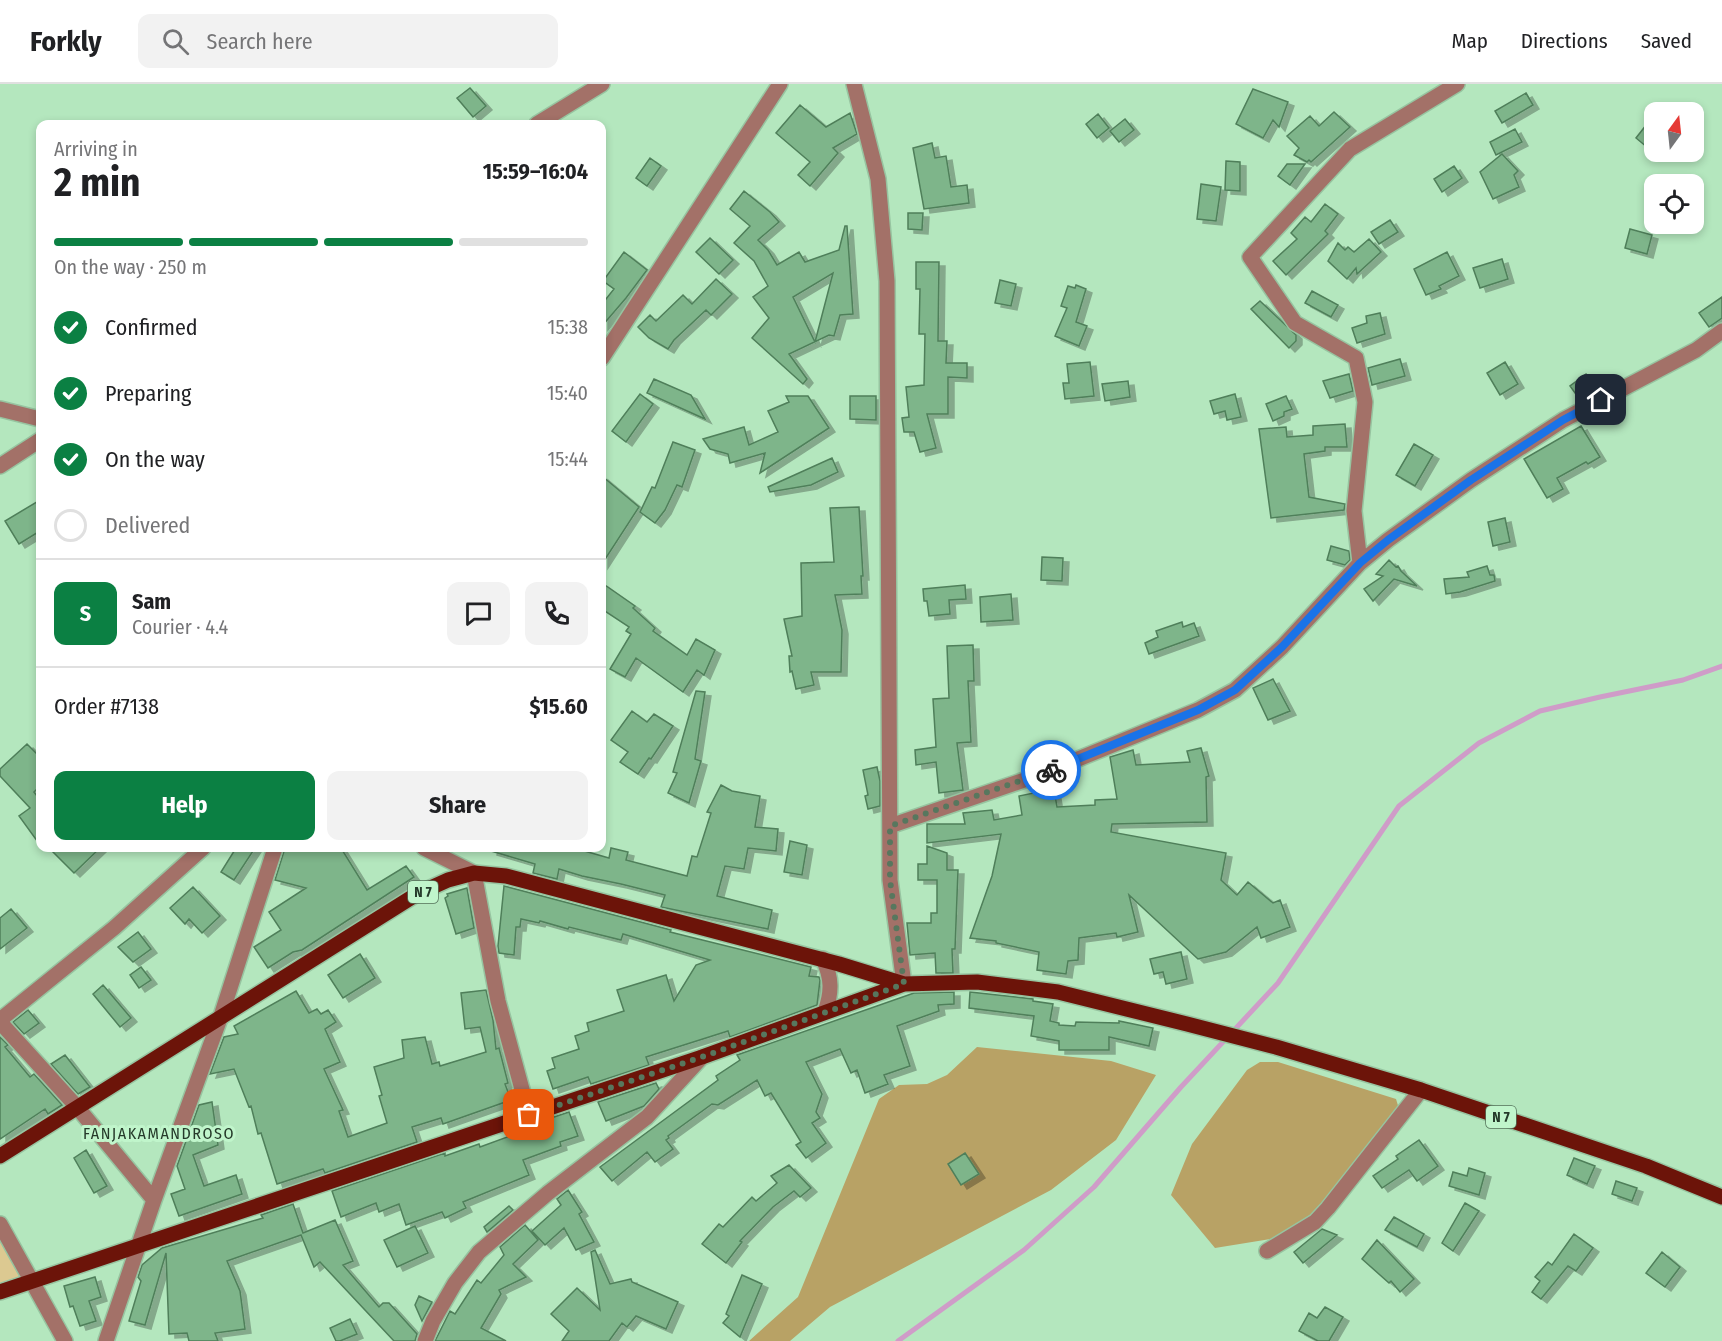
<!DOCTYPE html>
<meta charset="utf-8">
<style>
:root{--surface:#fff;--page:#f2f2f2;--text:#202124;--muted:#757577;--line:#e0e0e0;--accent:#0b8043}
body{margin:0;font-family:"Fira Sans Condensed",sans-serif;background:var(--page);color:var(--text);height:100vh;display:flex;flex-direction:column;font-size:22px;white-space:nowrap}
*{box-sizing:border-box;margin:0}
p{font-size:20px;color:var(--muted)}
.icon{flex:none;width:33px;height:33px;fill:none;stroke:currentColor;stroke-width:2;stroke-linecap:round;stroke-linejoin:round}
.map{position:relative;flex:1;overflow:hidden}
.side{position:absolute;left:36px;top:36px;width:570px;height:732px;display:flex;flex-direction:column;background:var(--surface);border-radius:12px;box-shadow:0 3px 9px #0003}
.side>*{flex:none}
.needle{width:39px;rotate:15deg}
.tools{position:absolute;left:1644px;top:18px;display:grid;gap:12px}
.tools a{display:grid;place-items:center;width:60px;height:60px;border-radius:12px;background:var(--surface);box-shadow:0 3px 9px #0003;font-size:30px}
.pin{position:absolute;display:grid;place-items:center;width:51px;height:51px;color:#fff;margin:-26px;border-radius:12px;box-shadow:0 3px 9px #0006}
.courier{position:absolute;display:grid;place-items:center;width:60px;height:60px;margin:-30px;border:4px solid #1a73e8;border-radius:50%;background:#fff;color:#222;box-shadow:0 2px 8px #0007}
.summary em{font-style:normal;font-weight:700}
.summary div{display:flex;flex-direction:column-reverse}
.summary{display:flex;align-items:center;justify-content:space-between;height:102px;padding:0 18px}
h1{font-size:39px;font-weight:700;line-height:45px}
.bar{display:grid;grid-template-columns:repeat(4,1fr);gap:9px 6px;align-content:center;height:72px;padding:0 18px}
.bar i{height:8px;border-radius:4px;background:var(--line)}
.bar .selected{background:var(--accent)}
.bar p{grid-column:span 4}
.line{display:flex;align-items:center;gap:15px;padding:0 18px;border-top:2px solid var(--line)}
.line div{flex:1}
.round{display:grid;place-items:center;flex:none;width:63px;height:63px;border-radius:12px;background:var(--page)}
ol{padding:0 18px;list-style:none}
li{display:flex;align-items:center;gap:18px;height:66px}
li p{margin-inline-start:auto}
li .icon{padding:6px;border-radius:50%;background:var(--accent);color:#fff;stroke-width:4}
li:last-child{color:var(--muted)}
li i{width:33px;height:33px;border:3px solid var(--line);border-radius:50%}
.primary-button{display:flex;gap:12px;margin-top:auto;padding:12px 18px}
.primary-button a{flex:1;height:69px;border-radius:12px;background:var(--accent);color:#fff;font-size:24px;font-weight:700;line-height:69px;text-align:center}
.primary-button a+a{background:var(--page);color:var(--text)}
header{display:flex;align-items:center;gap:36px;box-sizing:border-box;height:84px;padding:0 30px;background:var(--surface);border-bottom:2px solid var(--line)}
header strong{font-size:28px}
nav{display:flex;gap:33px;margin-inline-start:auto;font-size:21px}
.search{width:420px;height:54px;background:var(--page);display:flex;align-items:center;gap:15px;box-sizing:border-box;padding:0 21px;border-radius:12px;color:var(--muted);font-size:22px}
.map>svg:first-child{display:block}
.green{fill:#dcc991}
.forest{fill:#b8a265}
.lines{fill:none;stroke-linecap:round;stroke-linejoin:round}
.stream{stroke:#cf9cc8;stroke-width:5}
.building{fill:#7eb58a;stroke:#4f7f5a;stroke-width:1.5;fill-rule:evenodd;filter:url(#shadow)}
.minor-casing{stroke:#97c4a0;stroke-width:18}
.major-casing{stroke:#97c4a0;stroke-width:18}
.minor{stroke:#a37168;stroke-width:15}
.major{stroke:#6c1409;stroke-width:15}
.done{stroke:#57775e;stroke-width:6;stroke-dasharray:0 10.8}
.route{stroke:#1a73e8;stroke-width:8}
.labels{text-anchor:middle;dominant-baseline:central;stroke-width:6;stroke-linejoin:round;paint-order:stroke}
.shield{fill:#c0f5cb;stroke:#54725a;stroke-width:1.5}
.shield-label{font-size:14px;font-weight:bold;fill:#253a2a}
.neighbourhood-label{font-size:16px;letter-spacing:1.5px;fill:#253a2a;stroke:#c0f5cb}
</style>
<header>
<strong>Forkly</strong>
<div class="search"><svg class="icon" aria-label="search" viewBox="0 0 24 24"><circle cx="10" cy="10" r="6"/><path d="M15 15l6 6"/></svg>Search here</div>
<nav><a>Map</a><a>Directions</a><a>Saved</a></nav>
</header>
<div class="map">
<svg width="1722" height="1257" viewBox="0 0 1722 1257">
<defs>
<filter id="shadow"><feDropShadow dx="6" dy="4" stdDeviation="0" flood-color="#0004"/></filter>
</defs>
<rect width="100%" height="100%" fill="#b4e7be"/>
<path class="green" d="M0 1152 24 1194 0 1202Z"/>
<path class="forest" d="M977 963 1111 977 1156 991 1116 1056 1051 1106 830 1223 790 1257H749L798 1213 879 1015 899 1001 927 1000 947 991Z
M1260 978H1278L1396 1015 1400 1028 1316 1128 1282 1153 1215 1164 1171 1111 1192 1060 1247 986Z"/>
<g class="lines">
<path class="stream" d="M898 1257 1024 1166 1094 1103 1181 1003 1278 899 1399 722 1479 659 1540 627 1600 613 1683 596 1722 582"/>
</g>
<path class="building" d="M470 4 486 22 473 33 457 14Z
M1253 5 1288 18 1279 43 1273 36 1263 54 1236 40Z
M1526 9 1533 21 1502 39 1495 27Z
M800 21 826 43 850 29 857 50 833 64 838 69 810 102 798 91 810 78 776 49Z
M1334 28 1350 43 1311 78 1309 76 1307 78 1294 71 1299 64 1287 52 1310 32 1319 42Z
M1098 30 1109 44 1097 54 1086 40Z
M1654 31V69L1636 54Z
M1125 35 1134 46 1119 58 1110 47Z
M1515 45 1522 58 1496 71 1490 58Z
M932 59 935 74 946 72 951 103 967 101 969 119 924 125 913 64Z
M1502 70 1518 87 1514 91 1519 103 1493 115 1480 88Z
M650 74 661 82 647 102 636 94Z
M1226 77 1240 78V107L1225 106Z
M1287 80H1305L1290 101 1278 92Z
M1454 82 1462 94 1442 108 1434 95Z
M1201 100 1221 103 1216 137 1197 135Z
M744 107 770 128 779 138 758 156 768 166 777 181 799 168 805 178 839 166 845 142H847L853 230 840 231 834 252 829 251 789 270 807 295 803 300 752 254 769 234 753 213 768 202 754 177 734 159 750 142 730 125ZM833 189 815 258 793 213Z
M1325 120 1338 130 1325 147 1328 150 1286 191 1273 177 1297 155 1291 149 1305 133 1311 138Z
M908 129H923L922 146 908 145Z
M1390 136 1398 148 1379 160 1371 148Z
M1630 145 1652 151 1647 170 1625 164Z
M710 154 733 176 719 190 696 168Z
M1369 155 1381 168 1357 190 1356 184 1347 195 1328 177 1338 159 1345 166 1348 163 1354 168Z
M624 168 647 186 626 214 602 242V220L614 205 603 197Z
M1447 168 1459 192 1439 202 1441 205 1426 211 1414 185Z
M1502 175 1508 195 1480 204 1473 184Z
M916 178H939L938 257H947L946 279H967V294L948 293V330H927L936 364 920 368 914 348H904L902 334 909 333 906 303 924 301 925 250H919L920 205H916Z
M716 195 732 210 711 231 706 226 674 256 668 265 649 254 638 243 650 231 656 237 683 211 692 220Z
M1000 196 1016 200 1011 222 995 219Z
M1076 201 1086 205 1076 238 1087 242 1079 262 1055 252 1067 224 1061 222 1068 202 1075 204Z
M1312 207 1338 221 1331 233 1305 219Z
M1722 213V234L1709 243 1699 229Z
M1260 217 1296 251V257L1289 264 1251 225Z
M1380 229 1385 250 1357 259 1352 244 1367 239 1366 232Z
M1400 275 1405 292 1372 301 1368 284Z
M1090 278 1094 312 1065 315 1063 299H1069L1067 280Z
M1505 278 1518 300 1500 311 1487 289Z
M1349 290 1353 307 1330 314 1323 297Z
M1586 290 1596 304 1580 316 1570 302Z
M654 295 691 311 705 335 647 309Z
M1128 297 1130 313 1105 317 1102 300Z
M640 310 653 320 626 358 612 347Z
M1235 310 1241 333 1227 336 1225 327 1214 330 1210 317Z
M786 312H808L829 344 760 389 765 369 730 379 728 370 710 365 703 355 744 343 749 361 778 348 768 327 789 318Z
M850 312H876V336L850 335Z
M1286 312 1292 325 1284 328V332L1273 337 1266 320Z
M1345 340 1347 363H1325V367L1304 370 1309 413 1345 420 1344 426 1271 434 1259 345 1286 343 1287 353 1313 351V342Z
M1581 342 1600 373 1588 380 1586 378 1557 394 1563 405 1547 414 1524 375Z
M673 358 695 366 682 403 677 401 665 426 655 439 640 428 652 403 655 404Z
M1414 360 1433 371 1415 402 1396 391Z
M832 374 838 388 811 401 770 408 768 403Z
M602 392 639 423 602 480Z
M40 416V447L19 460 5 437Z
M859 423 863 492H861L862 510 835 511 842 546 841 588H811L814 601 796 605 792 587 790 588 789 572H792L784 535 802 532 801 479 834 478 830 424Z
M1505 434 1510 458 1493 462 1488 438Z
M1331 462 1349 467 1350 476 1345 481 1327 476Z
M1042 473 1063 474 1062 497 1041 496Z
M1389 476 1396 483 1398 482 1401 487 1417 502 1394 495 1373 517 1364 505 1383 492 1376 490Z
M1487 482 1490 491H1494L1495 497 1460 508 1446 510 1444 495 1469 493 1467 488Z
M602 499 635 522 633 524 655 544 653 547 687 571 696 555 715 566 704 591 697 586 683 608 636 574 625 593 610 585 631 550 626 547 629 543 602 525Z
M965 501 966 515 949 516 950 530 929 532 927 517H924L923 505Z
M1011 510 1013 536 981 538 980 513Z
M1182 538 1183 543 1194 539 1199 552 1149 570 1145 559 1158 553 1156 547Z
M973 561 974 597H968L971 658 957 659 963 706 939 709 936 678 916 681 915 666 936 663 933 615 949 614 947 562Z
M1273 595 1290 627 1268 636 1253 604Z
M696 607 705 608 695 675 701 677 689 719 668 709 677 689 673 688Z
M632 627 647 638 654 630 673 642 651 675 649 674 638 690 620 678 628 668 611 656Z
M27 660 40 673V702L34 708 40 716V761L19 732 30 724 0 692V685Z
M1201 664 1209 692 1206 693 1207 738 1112 740 1111 748 1226 769 1221 796 1237 811 1248 798 1273 819 1280 816 1290 843 1261 854 1257 843 1226 868 1198 875 1129 811 1138 848 1117 853 1116 849 1079 854 1078 876 1068 877 1066 890 1037 886 1039 868 996 859V857L970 854 992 792 1001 750 927 759V740H965L963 729 992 726 994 736 1022 731 1019 712 1034 709 1033 703 1053 699 1057 723 1095 721V716L1117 715 1110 673 1133 666 1136 681 1190 678 1187 667Z
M877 683 880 697V722L868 725 865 712 868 711 863 686Z
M721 701 732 707 760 712 755 743 778 745 776 767 748 764 744 785 725 782 717 812 772 826 768 845 661 823 665 811 621 800 582 792 559 785 557 795 533 789 535 780 491 767 492 764H574L609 774 611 764 628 768 626 776 687 792 692 772 697 773 711 729 707 728Z
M790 757 807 761 802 791 784 788Z
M927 762 947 769V786H958L955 865H952L953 889H936L935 869 910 871 907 839H931V829H937V796H918V780H927Z
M49 764H100L74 789Z
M236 764H255L234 796 221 788Z
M285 764H341L367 806 406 782 414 793 302 866 293 868 268 884 254 863 281 846 269 828 306 804 275 796Z
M504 802 671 846 670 848 811 883 809 892 819 893 820 896 817 921 730 953 728 947 646 973 649 981 591 1000 588 993 553 1005 547 987 555 984 552 974 579 965 575 952 589 947 587 939 624 927 617 906 666 891 674 917 696 881 710 876 623 850 621 856 569 843 568 845 540 837 539 839 521 835 520 843H516L514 871 499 869 498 862Z
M193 803 220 832 202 849 189 835 185 840 170 824Z
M467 804 474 844 456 850 445 814 448 812 447 810Z
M11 825 27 844 0 865V834Z
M138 848 151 865 133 878 118 863Z
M1181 868 1187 895 1166 900 1163 888 1154 890 1150 875Z
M360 870 375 894 343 914 328 891Z
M141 883 151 896 139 904 130 891Z
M103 901 131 934 120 943 93 910Z
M486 906 493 936 496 965 499 964 508 999 505 1000 511 1016 443 1040 441 1034 412 1043 417 1058 325 1089 323 1085 277 1100 261 1049 258 1050 251 1022 249 1023 234 985 210 990 224 953 238 950 234 942 296 907 309 929 317 925 321 930 328 926 336 938 325 945 340 978 324 985 343 1026 339 1027 348 1053 387 1039 379 1012 382 1011 374 983 404 974 402 956 425 953 432 980 439 978 440 982 486 968 480 943 465 945 461 909Z
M954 908V920L938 921 939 927 897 942 910 982 884 991 888 1000 865 1009 857 986 851 989 840 965 806 978 822 1010 816 1028 820 1034 812 1039 826 1059 806 1074 796 1061 801 1058 771 1009 765 1012 757 996 718 1021 712 1020 668 1052 669 1054 666 1056 673 1065 655 1078 647 1068 612 1097 600 1083 718 996 716 992 740 976 737 971 914 909Z
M970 908 1033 915V917L1053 920 1050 937 1059 939V941L1075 942 1076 938 1119 939V937L1153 944 1149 962 1109 953V966H1059V957L1031 952 1034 932 969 924Z
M28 926 39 939 24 950 13 938Z
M0 953 8 961 5 963 30 993 34 990 62 1021 48 1030 45 1025 0 1055Z
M65 971 90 1003 78 1010 51 980Z
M656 999 659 1005 644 1022 606 1037 598 1018Z
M212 1018 218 1061 193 1071 204 1102 236 1091 242 1110 179 1132 171 1110 185 1105 177 1082 199 1021Z
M569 1028 578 1052 560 1058 561 1062 523 1076 529 1091 463 1118 466 1124 445 1134 442 1128 406 1141 399 1120 379 1128 376 1119 341 1133 332 1107 445 1069V1072L479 1060 480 1063 540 1041 539 1038Z
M1419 1056 1438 1082 1417 1097 1409 1086 1382 1104 1373 1092 1398 1075 1396 1072Z
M86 1066 107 1102 94 1109 74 1074Z
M965 1069 979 1090 961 1101 948 1080Z
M1574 1074 1595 1082 1587 1100 1567 1091Z
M789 1081 811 1104 800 1113 794 1107 773 1123 740 1157 742 1158 726 1179 702 1160 719 1140 723 1143 752 1113 756 1117 777 1099 771 1092Z
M1469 1084 1485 1089 1479 1111 1449 1102 1453 1088 1467 1092Z
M1616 1097 1637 1104 1632 1117 1612 1110Z
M568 1106 582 1128 579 1130 594 1158 576 1166 564 1144 545 1161 532 1147 561 1121 557 1115Z
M1465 1119 1479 1127 1453 1167 1442 1159Z
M293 1120 303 1149 335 1136 353 1177 343 1181 379 1223 383 1219H389L417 1250 415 1257H394L320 1178 314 1183 301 1151 227 1177 240 1207 245 1245 215 1249 218 1257H189L187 1249 169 1250 166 1169 145 1241 129 1237 141 1197 138 1193 142 1181 162 1164 263 1134 261 1131Z
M509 1122 513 1126 487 1148 484 1143Z
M1394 1133 1424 1150 1417 1163 1385 1146Z
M525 1141 538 1156 513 1180 526 1193 499 1206 501 1210 481 1244 506 1257H435L450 1227 455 1230 477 1196 481 1199 504 1171 500 1163Z
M415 1142 428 1169 397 1183 384 1156Z
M1322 1145 1337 1151 1303 1179 1294 1168Z
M1574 1150 1593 1164 1576 1187 1568 1182 1541 1215 1532 1208 1540 1197 1535 1193 1548 1178 1552 1181Z
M1377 1156 1414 1195 1400 1208 1391 1197 1389 1199 1362 1175Z
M595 1166 610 1200 631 1195 632 1198 678 1218 666 1245 636 1232 627 1243 622 1239 609 1257H562L569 1247 551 1230 577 1204 600 1226 591 1168Z
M1662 1168 1680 1183 1665 1203 1646 1189Z
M742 1191 762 1200 740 1253 723 1239 729 1232 726 1230Z
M95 1193 101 1213 89 1217 96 1237 80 1242 73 1222 70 1223 64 1202Z
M419 1212 432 1218 422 1237 415 1221Z
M1325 1223 1343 1233 1329 1257H1318L1299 1247 1309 1229 1317 1234Z
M350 1235 357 1250 340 1257H336L330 1244Z"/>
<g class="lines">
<defs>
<path id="minor" d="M854 0 878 95 887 197 890 796 904 900
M537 40 602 0
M602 274 780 0
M0 325 40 335
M0 382 40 356
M1360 479 1354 427 1365 318 1356 274 1295 239 1250 173 1350 65 1457 0
M890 742 1039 691 1198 626 1235 606 1282 563 1360 479 1388 456 1471 396 1563 336 1696 266 1722 247
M424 764 474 789 498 917 529 1031
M823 875C832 894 832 908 825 928
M0 936 114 844 203 764
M0 938 77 1023 154 1116
M0 1140 65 1257
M1267 1167 1315 1138 1328 1124 1421 1006
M106 1257 154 1116 221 932 275 764
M425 1257 433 1237 455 1199 479 1168 548 1109 647 1033 702 973"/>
<path id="major" d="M0 1072 417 810 448 796 474 789 506 792 839 880 904 900
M0 1208 702 973 904 900 977 898 1058 908 1187 940 1276 963 1421 1006 1646 1082 1722 1113"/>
</defs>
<use href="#minor" class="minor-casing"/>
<use href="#major" class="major-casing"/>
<use href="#minor" class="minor"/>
<use href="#major" class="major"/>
</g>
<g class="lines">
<path class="done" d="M529 1031 702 973 904 900 890 796V742L1051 686"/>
<path class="route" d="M1051 686 1198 626 1235 606 1282 563 1360 479 1388 456 1471 396 1563 336 1601 316"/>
</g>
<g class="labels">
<g class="shield">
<rect x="408" y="797" width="30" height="22" rx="4.5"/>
<rect x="1486" y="1022" width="30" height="22" rx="4.5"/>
</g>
<g class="shield-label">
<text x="423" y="808">N 7</text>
<text x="1501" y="1033">N 7</text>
</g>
<g class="neighbourhood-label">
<text x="159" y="1049">FANJAKAMANDROSO</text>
</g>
</g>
</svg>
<div class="tools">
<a><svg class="needle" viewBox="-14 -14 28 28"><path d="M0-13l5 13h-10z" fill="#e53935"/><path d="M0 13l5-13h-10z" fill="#757577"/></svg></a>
<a><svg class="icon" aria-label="locate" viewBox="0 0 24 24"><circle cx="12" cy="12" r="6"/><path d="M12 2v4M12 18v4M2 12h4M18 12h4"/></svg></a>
</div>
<div class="pin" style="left:529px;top:1031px;background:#ea580c"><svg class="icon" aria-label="bag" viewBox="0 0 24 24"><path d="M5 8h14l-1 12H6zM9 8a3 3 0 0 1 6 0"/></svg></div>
<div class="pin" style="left:1601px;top:316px;background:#1f2937"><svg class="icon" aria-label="home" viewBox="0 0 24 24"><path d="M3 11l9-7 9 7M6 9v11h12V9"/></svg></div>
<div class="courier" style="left:1051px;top:686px"><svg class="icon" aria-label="bike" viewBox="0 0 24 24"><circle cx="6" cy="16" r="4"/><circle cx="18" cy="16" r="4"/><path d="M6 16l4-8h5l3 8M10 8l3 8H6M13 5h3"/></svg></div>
<section class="side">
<div class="summary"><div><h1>2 min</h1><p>Arriving in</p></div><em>15:59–16:04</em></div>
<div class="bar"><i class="selected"></i><i class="selected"></i><i class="selected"></i><i></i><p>On the way · 250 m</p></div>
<ol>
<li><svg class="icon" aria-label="check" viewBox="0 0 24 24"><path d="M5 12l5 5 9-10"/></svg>Confirmed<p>15:38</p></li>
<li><svg class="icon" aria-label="check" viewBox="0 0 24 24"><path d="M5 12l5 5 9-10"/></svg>Preparing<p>15:40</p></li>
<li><svg class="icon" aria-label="check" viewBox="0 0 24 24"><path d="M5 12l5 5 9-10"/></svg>On the way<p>15:44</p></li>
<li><i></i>Delivered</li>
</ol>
<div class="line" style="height:108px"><b class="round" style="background:var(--accent);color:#fff">S</b><div><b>Sam</b><p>Courier · 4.4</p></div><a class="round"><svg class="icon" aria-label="chat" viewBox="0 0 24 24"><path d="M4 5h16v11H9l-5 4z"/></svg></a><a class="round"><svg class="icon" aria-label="phone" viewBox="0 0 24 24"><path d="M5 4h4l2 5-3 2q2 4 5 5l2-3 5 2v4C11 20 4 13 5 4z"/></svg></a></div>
<div class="line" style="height:78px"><div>Order #7138</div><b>$15.60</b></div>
<div class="primary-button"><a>Help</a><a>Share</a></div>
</section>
</div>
